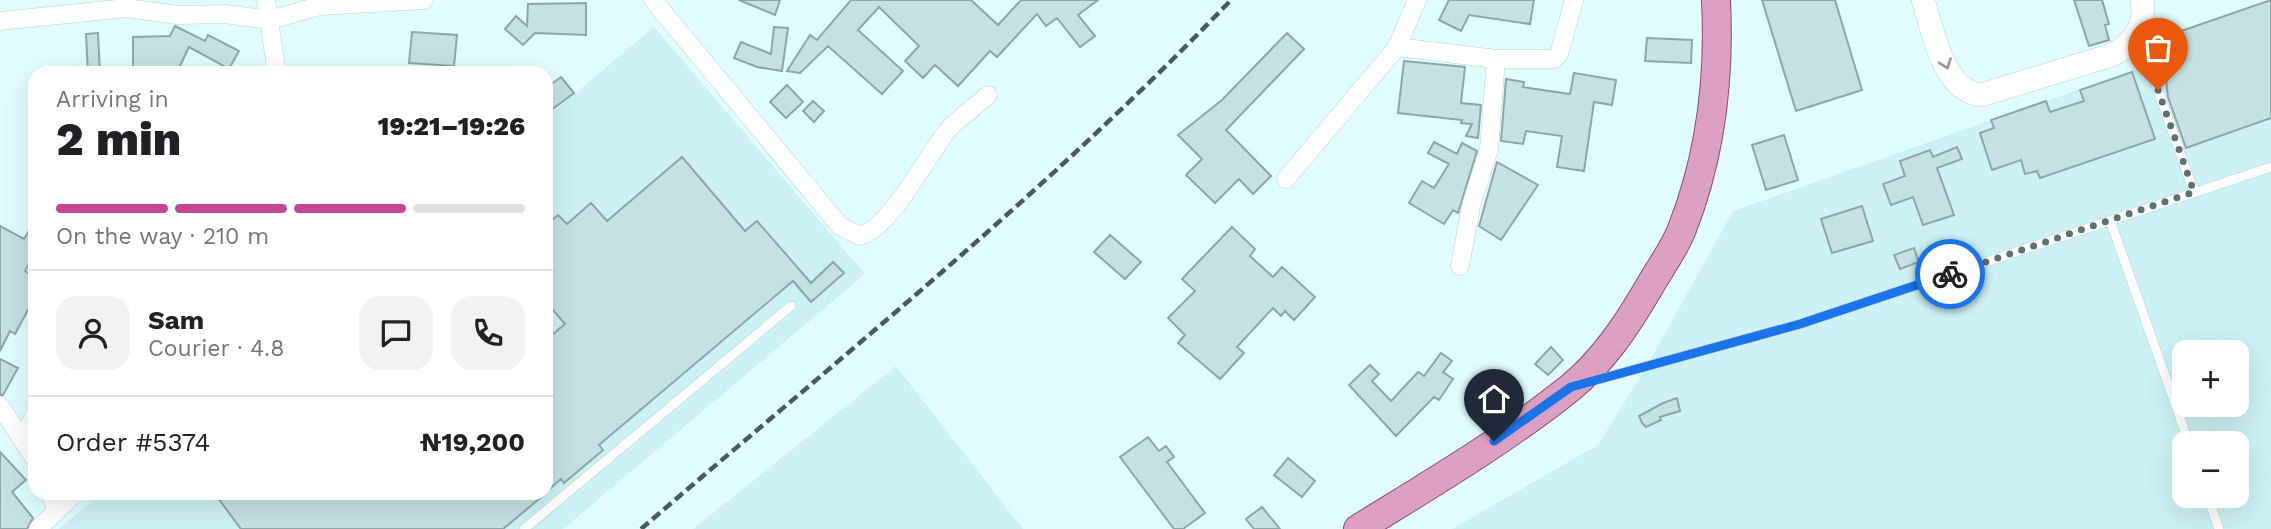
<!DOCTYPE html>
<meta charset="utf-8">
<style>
:root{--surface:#fff;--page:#f2f2f2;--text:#202124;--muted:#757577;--line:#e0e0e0;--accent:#c54590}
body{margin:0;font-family:"Work Sans",sans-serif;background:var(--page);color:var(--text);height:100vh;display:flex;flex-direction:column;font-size:26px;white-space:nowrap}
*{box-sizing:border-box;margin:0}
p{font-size:23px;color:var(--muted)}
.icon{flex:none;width:38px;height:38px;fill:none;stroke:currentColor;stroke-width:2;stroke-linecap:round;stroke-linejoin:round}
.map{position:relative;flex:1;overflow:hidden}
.drawer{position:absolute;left:28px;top:66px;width:525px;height:434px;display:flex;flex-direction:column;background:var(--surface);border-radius:21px;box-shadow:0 7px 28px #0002}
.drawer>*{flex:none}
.tools{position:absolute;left:2172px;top:340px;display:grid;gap:14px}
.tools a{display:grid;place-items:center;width:77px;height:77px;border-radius:14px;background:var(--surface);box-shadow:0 7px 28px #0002;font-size:35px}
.pin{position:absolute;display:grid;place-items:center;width:60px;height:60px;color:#fff;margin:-72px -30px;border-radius:50% 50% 50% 0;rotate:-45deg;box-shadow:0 0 7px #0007}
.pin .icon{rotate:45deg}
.courier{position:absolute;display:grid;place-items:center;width:70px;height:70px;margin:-35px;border:5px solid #1a73e8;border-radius:50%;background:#fff;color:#222;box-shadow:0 2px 9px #0007}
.summary em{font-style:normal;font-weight:800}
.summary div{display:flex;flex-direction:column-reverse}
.summary{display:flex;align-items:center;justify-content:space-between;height:119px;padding:0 28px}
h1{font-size:46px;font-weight:800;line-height:52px}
.bar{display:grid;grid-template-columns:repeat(4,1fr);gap:10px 7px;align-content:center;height:84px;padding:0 28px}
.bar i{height:9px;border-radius:5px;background:var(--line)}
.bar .current{background:var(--accent)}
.bar p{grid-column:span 4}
.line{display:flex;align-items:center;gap:18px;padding:0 28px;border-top:2px solid var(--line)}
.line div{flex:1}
.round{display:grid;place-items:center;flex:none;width:74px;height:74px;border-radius:21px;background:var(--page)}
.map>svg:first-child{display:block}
.built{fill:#ccf2f5;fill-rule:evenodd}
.building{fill:#c5e1e3;stroke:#8da7a9;stroke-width:2}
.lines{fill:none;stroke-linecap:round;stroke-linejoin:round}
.service-casing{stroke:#b7d2d4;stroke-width:10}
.minor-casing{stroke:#b7d2d4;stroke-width:19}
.tertiary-casing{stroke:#b7d2d4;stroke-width:24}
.primary-casing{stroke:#894c70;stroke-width:30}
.service{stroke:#fff;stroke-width:9}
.minor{stroke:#fff;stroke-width:18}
.tertiary{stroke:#fff;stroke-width:23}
.primary{stroke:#dca1c2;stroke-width:28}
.rail{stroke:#4a595a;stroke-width:4.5;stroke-dasharray:10 5;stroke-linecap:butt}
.oneway{stroke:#989c9d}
.done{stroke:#5f7071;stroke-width:7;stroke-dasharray:0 12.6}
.route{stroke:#1a73e8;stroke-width:9}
</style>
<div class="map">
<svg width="2271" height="529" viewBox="0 0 2271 529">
<rect width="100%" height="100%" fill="#e1fdff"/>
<path class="built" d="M2271 0V529H1452L1598 445 1648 364 1733 211 2149 65 2164 70 2161 38ZM2184 352H2236V404H2184ZM2184 443H2236V495H2184Z
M654 27 865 274 563 529H59L101 494H546V118Z
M896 366 1023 529H693Z"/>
<path class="building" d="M739 0H780L775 15Z
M851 0H971L998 25 1021 0H1098L1078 15 1095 36 1080 47 1057 18 1046 26 1037 14 997 57 990 51 958 86 935 65 923 78 905 61 919 46 879 7 858 30 903 71 882 94 828 46 800 73 787 71 810 35 817 40Z
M1449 0H1534L1530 24 1469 15 1461 31 1439 20Z
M1762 0H1835L1862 90 1796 111Z
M2074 0H2102L2109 24 2105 25 2109 40 2089 46Z
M2271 0V118L2186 148 2168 97 2161 38Z
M586 3V35L535 33 523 45 505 29 516 16 527 26 528 4Z
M175 26 205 41 208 35 239 51 229 69 189 47 176 74H133V37L170 36Z
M774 27 788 28 782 71 757 67 734 58 741 42 771 54Z
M412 32 457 35 454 66 409 63Z
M98 33 100 74H88L86 34Z
M1287 33 1304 49 1226 130 1271 176 1253 194 1239 179 1215 203 1186 175 1202 159 1178 135 1222 100Z
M1647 38 1692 40 1691 63 1645 61Z
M1404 61 1465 67 1461 103 1481 105 1478 138 1466 136 1472 124 1461 123 1462 120 1398 113Z
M2132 72 2155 139 2040 178 2037 171 2025 174 2021 160 1992 170 1980 133 1994 128 1991 120 2046 101 2050 112 2084 101 2080 90Z
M1574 73 1616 80 1612 105 1594 102 1584 171 1557 167 1562 136 1526 131 1523 144 1501 141 1506 79 1524 82 1523 87 1570 94Z
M561 77 574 93 546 114V88Z
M787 85 803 102 786 118 770 102Z
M813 101 824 111 814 122 803 111Z
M1784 135 1798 180 1766 190 1752 145Z
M1434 142 1457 154 1462 143 1477 151 1458 213 1453 210 1444 224 1409 203 1422 181 1434 188 1449 164 1428 153Z
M1957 147 1962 159 1937 168 1954 215 1923 225 1913 197 1891 205 1883 184 1905 176 1900 161 1930 150 1933 157Z
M682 157 745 231 757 221 811 283 833 262 844 273 811 302 793 281 599 445 603 450 564 483 561 479 546 492V340L565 324 546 302V225L558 215 567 224 591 203 607 221Z
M1497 162 1538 185 1501 240 1479 226Z
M1862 206 1873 241 1832 253 1821 219Z
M35 221V254L25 271 35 277V297L15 334 10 331 0 351V226L24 239Z
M1232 227 1255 249 1250 256 1273 277 1282 267 1315 297 1294 320 1285 311 1281 316 1273 308 1237 347 1244 353 1220 379 1178 343 1185 335 1168 318 1195 291 1182 279Z
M1110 235 1141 262 1125 279 1094 252Z
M1914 248 1919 262 1900 269 1894 255Z
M1551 347 1563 360 1548 375 1535 364Z
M1441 353 1452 361 1443 372 1453 379 1439 400 1434 397 1396 436 1349 385 1370 365 1379 374 1372 381 1391 401 1418 372 1424 376Z
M0 359 18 368 3 395H0Z
M1677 398 1680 411 1660 417 1661 420 1646 427 1642 423 1639 416 1663 403Z
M1148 437 1159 451 1166 446 1174 457 1167 462 1205 513 1183 529H1174L1120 457Z
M0 452 26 480 12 492 33 518 27 529H0Z
M1288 458 1315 481 1302 497 1274 475Z
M215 494H545L503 529H241Z
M1262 507 1280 529H1254L1246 519Z"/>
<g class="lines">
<defs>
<path id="service" d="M2133 42 2149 65 2194 192
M2110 220 2189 443
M1592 381 1800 324 2271 167
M2207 495 2219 529
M524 529 791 306"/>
<path id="minor" d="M266 0 277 74
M653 0 840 226 860 236C891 227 925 159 947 131 958 118 975 107 988 95
M0 21 127 8 178 15 225 14 270 20 319 6 424 0
M1397 47 1417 0
M1286 179 1397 47 1496 59H1554L1559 54 1574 0
M1460 266 1471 206 1489 149 1496 59
M0 406 35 459
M23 439 35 414
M50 494 57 510
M38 529 74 494"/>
<path id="tertiary" d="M1923 0C1934 32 1942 90 1981 95L2112 55C2134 43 2147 26 2142 0"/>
<path id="primary" d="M1358 529C1429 485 1504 441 1570 388 1603 361 1627 325 1648 289 1659 269 1674 250 1682 229 1711 155 1720 79 1716 0"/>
</defs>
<use href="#service" class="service-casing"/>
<use href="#minor" class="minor-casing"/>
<use href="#tertiary" class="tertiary-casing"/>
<use href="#primary" class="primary-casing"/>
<use href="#service" class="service"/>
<use href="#minor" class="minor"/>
<use href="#tertiary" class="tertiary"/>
<use href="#primary" class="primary"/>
<path class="rail" d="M641 529C841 357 1048 191 1231 0"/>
</g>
<defs><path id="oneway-chevron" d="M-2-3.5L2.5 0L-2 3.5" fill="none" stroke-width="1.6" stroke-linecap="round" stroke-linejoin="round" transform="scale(1.75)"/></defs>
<use class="oneway" href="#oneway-chevron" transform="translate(1946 64) rotate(70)"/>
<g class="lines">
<path class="done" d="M1950 274 2194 192 2158 90"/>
<path class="route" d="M1494 441 1571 387 1800 324 1950 274"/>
</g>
</svg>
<div class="tools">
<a>+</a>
<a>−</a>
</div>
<div class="pin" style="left:2158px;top:90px;background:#ea580c"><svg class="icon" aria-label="bag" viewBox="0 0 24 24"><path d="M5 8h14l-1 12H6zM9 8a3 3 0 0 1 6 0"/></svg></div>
<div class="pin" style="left:1494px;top:441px;background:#1f2937"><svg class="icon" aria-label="home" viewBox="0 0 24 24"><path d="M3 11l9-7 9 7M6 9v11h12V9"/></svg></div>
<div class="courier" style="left:1950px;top:274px"><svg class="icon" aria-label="bike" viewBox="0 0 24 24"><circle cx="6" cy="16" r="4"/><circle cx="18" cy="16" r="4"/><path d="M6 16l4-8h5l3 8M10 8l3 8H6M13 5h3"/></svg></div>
<section class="drawer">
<div class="summary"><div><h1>2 min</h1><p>Arriving in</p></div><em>19:21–19:26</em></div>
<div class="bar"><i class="current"></i><i class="current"></i><i class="current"></i><i></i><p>On the way · 210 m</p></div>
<div class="line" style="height:126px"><a class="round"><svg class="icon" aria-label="person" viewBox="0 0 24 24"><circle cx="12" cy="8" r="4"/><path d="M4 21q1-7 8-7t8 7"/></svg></a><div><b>Sam</b><p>Courier · 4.8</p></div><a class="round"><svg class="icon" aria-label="chat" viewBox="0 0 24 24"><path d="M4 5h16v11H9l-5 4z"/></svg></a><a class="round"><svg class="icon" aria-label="phone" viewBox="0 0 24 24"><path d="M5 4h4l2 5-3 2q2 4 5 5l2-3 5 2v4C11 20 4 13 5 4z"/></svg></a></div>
<div class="line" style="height:91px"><div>Order #5374</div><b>₦19,200</b></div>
</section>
</div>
